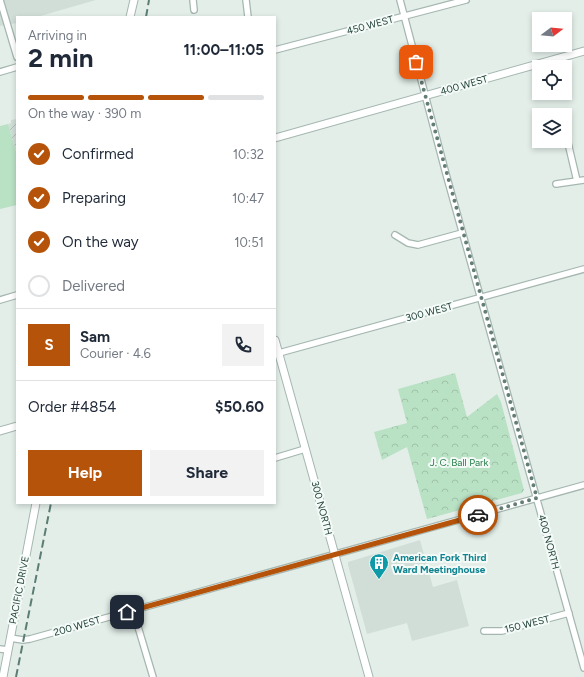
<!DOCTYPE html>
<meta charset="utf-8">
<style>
:root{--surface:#fff;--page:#f2f2f3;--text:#1f2937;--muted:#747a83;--line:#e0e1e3;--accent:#b45309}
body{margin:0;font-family:Figtree,sans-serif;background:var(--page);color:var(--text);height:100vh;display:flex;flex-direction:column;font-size:15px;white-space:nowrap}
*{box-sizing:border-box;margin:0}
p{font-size:13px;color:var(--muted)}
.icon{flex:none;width:22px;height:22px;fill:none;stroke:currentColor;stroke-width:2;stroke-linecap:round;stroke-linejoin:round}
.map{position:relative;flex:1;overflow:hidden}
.panel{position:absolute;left:16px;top:16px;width:260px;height:488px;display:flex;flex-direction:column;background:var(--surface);border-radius:0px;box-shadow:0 2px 6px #0003}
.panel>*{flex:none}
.needle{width:26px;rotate:74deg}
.buttons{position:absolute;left:532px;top:12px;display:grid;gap:8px}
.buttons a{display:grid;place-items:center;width:40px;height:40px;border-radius:0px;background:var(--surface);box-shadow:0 2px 6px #0003;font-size:20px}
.pin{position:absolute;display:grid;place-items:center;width:34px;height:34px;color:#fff;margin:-17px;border-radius:8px;box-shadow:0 2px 6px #0006}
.courier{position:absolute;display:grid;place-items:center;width:40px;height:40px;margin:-20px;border:3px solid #b45309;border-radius:50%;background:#fff;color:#222;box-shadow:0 1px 5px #0007}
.head em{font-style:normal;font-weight:700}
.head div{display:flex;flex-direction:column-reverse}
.head{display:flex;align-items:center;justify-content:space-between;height:68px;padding:0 12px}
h1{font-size:26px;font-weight:700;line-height:30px}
.bar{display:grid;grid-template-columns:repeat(4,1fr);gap:6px 4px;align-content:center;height:48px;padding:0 12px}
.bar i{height:5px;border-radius:3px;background:var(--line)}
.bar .selected{background:var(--accent)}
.bar p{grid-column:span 4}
.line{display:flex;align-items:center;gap:10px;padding:0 12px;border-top:1px solid var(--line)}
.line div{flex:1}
.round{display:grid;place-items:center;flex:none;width:42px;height:42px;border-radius:0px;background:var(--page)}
ol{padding:0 12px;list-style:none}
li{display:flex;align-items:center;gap:12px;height:44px}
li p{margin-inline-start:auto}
li .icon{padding:4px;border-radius:50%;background:var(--accent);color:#fff;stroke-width:4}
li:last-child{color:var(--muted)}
li i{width:22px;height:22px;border:2px solid var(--line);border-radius:50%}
.action{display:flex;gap:8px;margin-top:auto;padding:8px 12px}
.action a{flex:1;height:46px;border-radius:0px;background:var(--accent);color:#fff;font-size:16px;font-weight:700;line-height:46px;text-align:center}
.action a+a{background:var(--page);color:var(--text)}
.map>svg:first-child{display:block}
.built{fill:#d1ded8}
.industrial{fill:url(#industrial-furrows)}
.grass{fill:#b9e1c4}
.park{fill:url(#park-crowns)}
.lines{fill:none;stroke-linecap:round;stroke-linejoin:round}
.minor-casing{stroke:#a5b7b0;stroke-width:8}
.tertiary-casing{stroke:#a5b7b0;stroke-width:9}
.minor{stroke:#fff;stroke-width:5.5}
.tertiary{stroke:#fff;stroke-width:7}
.rail{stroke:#5b7d73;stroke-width:2;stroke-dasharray:8 4;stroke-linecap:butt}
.done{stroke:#647e76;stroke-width:4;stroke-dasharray:0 7.2}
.route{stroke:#b45309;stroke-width:5}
.labels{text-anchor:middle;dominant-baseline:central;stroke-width:4;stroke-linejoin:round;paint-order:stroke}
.street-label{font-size:10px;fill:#204138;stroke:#f4faf7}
.park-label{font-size:10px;fill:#267d47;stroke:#f4faf7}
.culture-label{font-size:10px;font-weight:bold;fill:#0d838f;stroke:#f4faf7;text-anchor:start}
</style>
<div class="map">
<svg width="584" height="677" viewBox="0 0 584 677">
<defs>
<pattern id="industrial-furrows" width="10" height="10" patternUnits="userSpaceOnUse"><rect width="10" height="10" fill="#d1ded8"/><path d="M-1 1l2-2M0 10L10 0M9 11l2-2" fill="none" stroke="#b3c0ba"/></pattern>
<pattern id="park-crowns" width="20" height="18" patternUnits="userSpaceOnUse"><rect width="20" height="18" fill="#b9e1c4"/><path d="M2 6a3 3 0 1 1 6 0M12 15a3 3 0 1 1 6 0" fill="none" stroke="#9fc2a9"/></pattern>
</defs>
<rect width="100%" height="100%" fill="#e3eee9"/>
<path class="built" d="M0 0H96L37 17H17V23L0 26Z
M420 540 433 587 457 580 469 626 412 641 407 623 367 634 348 565V562Z"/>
<path class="industrial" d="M17 119V155L8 124 11 123V120Z"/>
<path class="grass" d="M8 124 17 155V205L0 209V126Z"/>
<path class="park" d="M455 373 467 417 497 394 501 402 524 490 522 493 427 519 407 447 382 460 374 432 407 423 398 389Z"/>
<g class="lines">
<defs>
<path id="minor" d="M0 0 17 57
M193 0 194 10
M246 0 248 17
M400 0 446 174 584 668
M275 50 466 0
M0 72 17 67
M568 143 577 181
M556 184 584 180
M395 235 408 243 418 245 462 233
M0 300 17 295
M279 353 584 269
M275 458 305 449
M133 610 153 677
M484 631H502L569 613
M10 638 23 640 30 639 584 485
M0 649 8 650"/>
<path id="tertiary" d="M130 17 134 0
M275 138 584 51
M275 340 369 677
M0 431 17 426
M3 677 36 503"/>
</defs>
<use href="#minor" class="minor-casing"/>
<use href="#tertiary" class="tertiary-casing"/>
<use href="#minor" class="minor"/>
<use href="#tertiary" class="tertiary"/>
<path class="rail" d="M146 17 149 0
M16 677 51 503"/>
</g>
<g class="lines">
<path class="done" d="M416 62 537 498 478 515"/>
<path class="route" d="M127 612 478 515"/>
</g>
<defs>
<symbol id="building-pin" viewBox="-11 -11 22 30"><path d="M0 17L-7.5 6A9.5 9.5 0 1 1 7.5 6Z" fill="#0f9aa8" stroke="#f4faf7"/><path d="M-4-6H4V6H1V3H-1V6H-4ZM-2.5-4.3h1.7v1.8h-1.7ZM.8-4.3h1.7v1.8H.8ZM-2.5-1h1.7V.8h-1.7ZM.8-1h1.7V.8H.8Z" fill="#fff"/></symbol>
</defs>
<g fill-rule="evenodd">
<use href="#building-pin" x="368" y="552" width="22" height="30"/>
</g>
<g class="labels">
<g class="street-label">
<text transform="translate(370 25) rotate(-15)">450 WEST</text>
<text transform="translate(464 85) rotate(-16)">400 WEST</text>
<text transform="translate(429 312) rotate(-15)">300 WEST</text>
<text transform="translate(322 508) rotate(75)">300 NORTH</text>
<text transform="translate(549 542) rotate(75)">400 NORTH</text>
<text transform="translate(19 590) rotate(-79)">PACIFIC DRIVE</text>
<text transform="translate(527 624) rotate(-14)">150 WEST</text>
<text transform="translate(77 626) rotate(-16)">200 WEST</text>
</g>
<g class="park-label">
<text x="459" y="462">J. C. Ball Park</text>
</g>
<g class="culture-label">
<text x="393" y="557">American Fork Third<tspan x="393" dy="12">Ward Meetinghouse</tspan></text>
</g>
</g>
</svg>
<div class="buttons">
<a><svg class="needle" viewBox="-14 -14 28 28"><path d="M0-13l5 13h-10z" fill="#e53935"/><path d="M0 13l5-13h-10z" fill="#747a83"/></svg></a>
<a><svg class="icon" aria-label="locate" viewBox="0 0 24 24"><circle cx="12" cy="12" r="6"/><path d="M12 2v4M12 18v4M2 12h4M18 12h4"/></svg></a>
<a><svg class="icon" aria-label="layers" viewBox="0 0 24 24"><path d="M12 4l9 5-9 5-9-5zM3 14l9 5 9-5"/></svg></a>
</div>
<div class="pin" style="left:416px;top:62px;background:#ea580c"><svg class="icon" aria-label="bag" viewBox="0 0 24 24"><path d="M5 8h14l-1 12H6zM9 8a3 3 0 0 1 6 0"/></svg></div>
<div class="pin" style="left:127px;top:612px;background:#1f2937"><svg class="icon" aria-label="home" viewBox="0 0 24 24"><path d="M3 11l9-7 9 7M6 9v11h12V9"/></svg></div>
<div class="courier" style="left:478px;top:515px"><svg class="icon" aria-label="car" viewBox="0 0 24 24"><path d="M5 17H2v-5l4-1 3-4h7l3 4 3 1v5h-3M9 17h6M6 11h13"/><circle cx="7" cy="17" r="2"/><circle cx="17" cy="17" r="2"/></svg></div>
<section class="panel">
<div class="head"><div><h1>2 min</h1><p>Arriving in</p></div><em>11:00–11:05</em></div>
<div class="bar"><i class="selected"></i><i class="selected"></i><i class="selected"></i><i></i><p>On the way · 390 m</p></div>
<ol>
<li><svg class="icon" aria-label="check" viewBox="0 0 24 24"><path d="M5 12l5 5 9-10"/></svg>Confirmed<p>10:32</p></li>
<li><svg class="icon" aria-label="check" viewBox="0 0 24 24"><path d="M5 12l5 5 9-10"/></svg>Preparing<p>10:47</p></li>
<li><svg class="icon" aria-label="check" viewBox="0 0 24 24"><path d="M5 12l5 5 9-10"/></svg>On the way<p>10:51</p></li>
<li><i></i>Delivered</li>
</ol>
<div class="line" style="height:72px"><b class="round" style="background:var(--accent);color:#fff">S</b><div><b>Sam</b><p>Courier · 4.6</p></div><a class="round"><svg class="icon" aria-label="phone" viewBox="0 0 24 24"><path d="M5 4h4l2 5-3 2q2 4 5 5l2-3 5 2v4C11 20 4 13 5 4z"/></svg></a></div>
<div class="line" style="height:52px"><div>Order #4854</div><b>$50.60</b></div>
<div class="action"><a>Help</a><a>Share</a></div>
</section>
</div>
